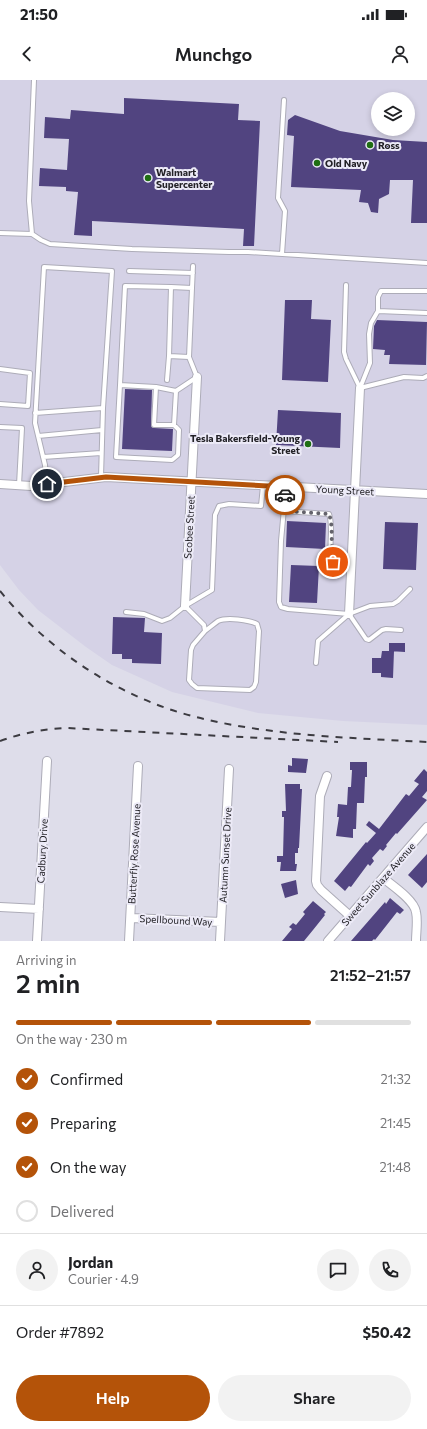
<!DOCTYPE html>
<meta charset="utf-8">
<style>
:root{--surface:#fff;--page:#f2f2f2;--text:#202124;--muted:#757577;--line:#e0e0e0;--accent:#b45309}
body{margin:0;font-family:Commissioner,sans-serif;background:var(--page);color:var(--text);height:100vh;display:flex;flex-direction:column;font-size:15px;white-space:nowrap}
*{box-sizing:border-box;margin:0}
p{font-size:13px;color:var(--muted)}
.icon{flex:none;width:22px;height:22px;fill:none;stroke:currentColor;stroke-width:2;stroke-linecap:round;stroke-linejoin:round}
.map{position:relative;height:861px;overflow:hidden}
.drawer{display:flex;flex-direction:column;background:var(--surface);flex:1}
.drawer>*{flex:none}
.tools{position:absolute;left:371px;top:12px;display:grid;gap:8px}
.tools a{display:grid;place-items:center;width:44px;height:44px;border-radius:50%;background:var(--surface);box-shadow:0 2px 6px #0003;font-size:20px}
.pin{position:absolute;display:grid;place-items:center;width:34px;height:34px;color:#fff;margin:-17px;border:2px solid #fff;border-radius:50%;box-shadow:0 1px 4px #0007}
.courier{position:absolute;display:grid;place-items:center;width:40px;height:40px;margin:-20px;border:3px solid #b45309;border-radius:50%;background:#fff;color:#222;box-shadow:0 1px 5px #0007}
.head em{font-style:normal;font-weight:600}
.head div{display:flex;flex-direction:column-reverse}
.head{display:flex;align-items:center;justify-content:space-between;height:68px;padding:0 16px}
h1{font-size:26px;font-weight:600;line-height:30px}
.bar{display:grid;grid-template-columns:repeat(4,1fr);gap:6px 4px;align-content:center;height:48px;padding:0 16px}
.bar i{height:5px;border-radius:3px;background:var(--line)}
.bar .on{background:var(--accent)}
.bar p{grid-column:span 4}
.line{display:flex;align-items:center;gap:10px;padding:0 16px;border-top:1px solid var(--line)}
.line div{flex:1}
.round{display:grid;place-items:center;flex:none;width:42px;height:42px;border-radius:21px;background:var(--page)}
ol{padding:0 16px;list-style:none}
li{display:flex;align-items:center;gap:12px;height:44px}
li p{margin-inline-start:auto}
li .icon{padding:4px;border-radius:50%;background:var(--accent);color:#fff;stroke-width:4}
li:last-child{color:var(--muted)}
li i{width:22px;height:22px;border:2px solid var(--line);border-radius:50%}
.primary-button{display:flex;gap:8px;margin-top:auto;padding:8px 16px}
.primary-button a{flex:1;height:46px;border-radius:24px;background:var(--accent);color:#fff;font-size:16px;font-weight:600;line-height:46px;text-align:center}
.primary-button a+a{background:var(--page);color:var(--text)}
.status{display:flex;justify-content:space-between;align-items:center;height:28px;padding:0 20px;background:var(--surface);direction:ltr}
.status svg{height:11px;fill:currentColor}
header{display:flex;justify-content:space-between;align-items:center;height:52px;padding:0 16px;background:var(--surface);font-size:18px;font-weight:600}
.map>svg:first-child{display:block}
.built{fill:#d5d2e6;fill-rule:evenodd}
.building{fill:#514480}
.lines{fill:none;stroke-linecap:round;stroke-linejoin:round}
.service-casing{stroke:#adacb8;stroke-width:6}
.minor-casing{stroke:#adacb8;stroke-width:10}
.service{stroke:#fff;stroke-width:4}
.minor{stroke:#fff;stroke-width:8}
.rail{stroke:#3c3b41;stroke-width:2;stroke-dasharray:7 7;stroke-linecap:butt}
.done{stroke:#64636b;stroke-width:4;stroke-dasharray:0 7.2}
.route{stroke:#b45309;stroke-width:5}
.poi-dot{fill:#1f6e13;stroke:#eceaf7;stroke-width:1.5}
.labels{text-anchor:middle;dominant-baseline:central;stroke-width:4;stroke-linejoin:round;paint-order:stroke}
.poi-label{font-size:10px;font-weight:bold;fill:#232227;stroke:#eceaf7;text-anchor:start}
.street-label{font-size:10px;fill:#232227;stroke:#eceaf7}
</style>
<div class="status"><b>21:50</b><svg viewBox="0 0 49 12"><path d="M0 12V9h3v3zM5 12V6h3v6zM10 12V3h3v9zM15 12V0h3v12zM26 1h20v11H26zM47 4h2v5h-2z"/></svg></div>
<header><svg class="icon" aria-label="back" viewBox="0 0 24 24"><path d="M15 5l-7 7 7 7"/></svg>Munchgo<svg class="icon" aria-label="person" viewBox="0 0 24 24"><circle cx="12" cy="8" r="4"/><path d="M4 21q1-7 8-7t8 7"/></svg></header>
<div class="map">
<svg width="427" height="861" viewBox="0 0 427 861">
<rect width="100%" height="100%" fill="#deddea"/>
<path class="built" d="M0 0H427V645L343 641 258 633 172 612 112 585 86 567 38 530 19 510 0 485ZM378 19H408V49H378Z"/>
<path class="building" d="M124 18 239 24 238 40 260 41 254 166H243L244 149 92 141V156L74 155 78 112 66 111V107L39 106 40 88 67 90 69 59 44 58 45 37 70 39 71 30 124 34Z
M295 35 340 51 393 60 427 62V143H411L413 100H390L389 114 379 119 378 133 371 132 368 123 359 122 361 110 291 107 294 56 287 55 288 40Z
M285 220H312L311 239 331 240 328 302 282 300Z
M377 240 427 242 426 285 389 284 390 275H384L385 270 373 269 374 246Z
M125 309 152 310 151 346 154 348 173 349 172 371 122 369Z
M278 330 341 333 340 368 276 365Z
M287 441 326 443 325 469 286 467Z
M385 442 418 443 416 490 383 489Z
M291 485 319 486 317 523 289 522Z
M113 537 145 538 144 552 162 553 161 584 132 583V579H122V574H112Z
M389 563H405V572L389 571Z
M382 571H394L393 598 381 597V593H372V578H381Z
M292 678 308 679 306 693 288 692V685L292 686Z
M350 682H367V697H365L364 723H357L356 749H353V758L336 756 339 737H337L338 724 347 725 348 707H351L352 690H350Z
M424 689 427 692V711L422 717 427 720 397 754 396 753 386 765 387 766 383 771 380 769 372 778 374 781 370 786 368 784 351 807 349 806 345 811 334 801 366 762 367 763 376 753 366 745 369 741 379 749 406 714 409 716 419 704 414 701Z
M285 704H300V709H302L299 768H298V773H295V784H297L296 791H280L281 782H277V776H283L284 737H282V731H286Z
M427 774V802L422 808 408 795Z
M296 800 298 814 285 818 281 804Z
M390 818 404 830 400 834 397 832 375 860 374 859 372 861H351L385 822 386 824Z
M313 821 326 832 324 834 325 835 313 850 304 861H282L292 849 289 847 293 843 296 845 305 834 303 832Z"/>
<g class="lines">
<defs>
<path id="service" d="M0 153 32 154 29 121 34 0
M32 154 41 160 50 164 132 169 229 172H248L427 183
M282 174 285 131 278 118 284 20
M129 191 193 193
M346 205 344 272 346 279 360 308
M192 208 193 186
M378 231V217L381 211H427
M0 289 30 293 28 326 0 324
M167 300 169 276
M120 305 125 206 171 207
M156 307 154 345H174
M360 308 370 283 369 254 371 243 378 231 427 233
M360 308 404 297 423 298 427 296
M176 311 174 345 179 350 178 375 172 380 116 377 120 305 156 307 176 311 197 297 189 277 169 276 171 207 192 208 189 277
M35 333 103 328
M0 347 22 348 19 405
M38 356 102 350
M43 377 101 373
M47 404 45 385 35 343 44 187 112 191 103 328 101 397
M286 407 281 461 279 522 281 527 288 529 349 534 366 559 369 560 382 550 386 549 401 550
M284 431 329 434C335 451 325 471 336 488L351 489
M185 526 204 545 205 551 193 565 191 570 189 600 192 604 197 608 250 610 254 607 256 602 259 551 257 544C249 540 227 537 218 541 214 544 209 548 205 551
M126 532 144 534 162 541 170 538 185 526 212 510 215 435 219 426 229 424 261 426 263 406
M316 583 318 561 349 534 370 526 393 524 398 521 410 509"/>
<path id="minor" d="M0 404 31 406 106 397 427 414
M185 526 197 297
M349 534 360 308
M327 696 320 716 316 801 317 805 321 810 350 836
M383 798C393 806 414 820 416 832 418 841 416 852 416 861
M0 827 39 829
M131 838 221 842
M37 861 47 681
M129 861 138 686
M220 861 229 689
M328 861 427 747"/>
</defs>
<use href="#service" class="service-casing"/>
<use href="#minor" class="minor-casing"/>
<use href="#service" class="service"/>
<use href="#minor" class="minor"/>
<path class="rail" d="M0 511C51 574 125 621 204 639 277 656 353 658 427 662
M0 661C22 653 44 649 67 648L338 662"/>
</g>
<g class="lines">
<path class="done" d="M285 415 284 431 329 434C334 448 330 467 333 482"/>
<path class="route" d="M47 404 106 397 286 407 285 415"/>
</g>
<g class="poi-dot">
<circle cx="370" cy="65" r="4"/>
<circle cx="317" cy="83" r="4"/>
<circle cx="148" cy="98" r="4"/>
<circle cx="308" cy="364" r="4"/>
</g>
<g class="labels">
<g class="poi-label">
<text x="378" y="65">Ross</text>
<text x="325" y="83">Old Navy</text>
<text x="156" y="92">Walmart<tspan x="156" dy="12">Supercenter</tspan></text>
<text x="300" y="358" text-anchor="end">Tesla Bakersfield-Young<tspan x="300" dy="12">Street</tspan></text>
</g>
<g class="street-label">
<text transform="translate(345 410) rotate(3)">Young Street</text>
<text transform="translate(189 447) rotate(-87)">Scobee Street</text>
<text transform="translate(42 771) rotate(-87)">Cadbury Drive</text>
<text transform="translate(134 774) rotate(-87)">Butterfly Rose Avenue</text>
<text transform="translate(225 775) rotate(-87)">Autumn Sunset Drive</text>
<text transform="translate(378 804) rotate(-49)">Sweet Sunblaze Avenue</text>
<text transform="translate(176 840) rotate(3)">Spellbound Way</text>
</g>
</g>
</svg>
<div class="tools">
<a><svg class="icon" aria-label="layers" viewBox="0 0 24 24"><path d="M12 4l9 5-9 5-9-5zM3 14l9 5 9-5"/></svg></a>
</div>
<div class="pin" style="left:333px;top:482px;background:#ea580c"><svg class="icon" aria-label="bag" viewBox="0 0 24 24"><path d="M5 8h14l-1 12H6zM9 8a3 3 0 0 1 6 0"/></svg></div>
<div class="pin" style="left:47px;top:404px;background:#1f2937"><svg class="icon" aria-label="home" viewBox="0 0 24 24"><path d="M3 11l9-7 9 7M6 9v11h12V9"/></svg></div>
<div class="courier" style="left:285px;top:415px"><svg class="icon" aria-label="car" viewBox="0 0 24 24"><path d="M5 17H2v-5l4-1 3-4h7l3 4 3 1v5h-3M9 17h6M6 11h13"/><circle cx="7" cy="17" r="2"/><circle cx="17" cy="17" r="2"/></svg></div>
</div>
<section class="drawer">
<div class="head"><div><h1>2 min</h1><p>Arriving in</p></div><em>21:52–21:57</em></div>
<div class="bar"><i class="on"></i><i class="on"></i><i class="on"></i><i></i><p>On the way · 230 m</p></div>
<ol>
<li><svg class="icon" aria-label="check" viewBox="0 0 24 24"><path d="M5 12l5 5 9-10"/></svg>Confirmed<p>21:32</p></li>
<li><svg class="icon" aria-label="check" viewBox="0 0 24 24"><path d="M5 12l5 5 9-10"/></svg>Preparing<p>21:45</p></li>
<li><svg class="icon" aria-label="check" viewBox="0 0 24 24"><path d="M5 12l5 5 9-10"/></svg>On the way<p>21:48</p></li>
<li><i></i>Delivered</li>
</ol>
<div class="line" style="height:72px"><a class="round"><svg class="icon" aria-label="person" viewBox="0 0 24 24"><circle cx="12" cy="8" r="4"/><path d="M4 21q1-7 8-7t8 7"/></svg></a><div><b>Jordan</b><p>Courier · 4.9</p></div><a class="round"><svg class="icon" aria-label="chat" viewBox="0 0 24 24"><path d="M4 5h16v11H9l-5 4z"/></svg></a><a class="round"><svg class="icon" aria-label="phone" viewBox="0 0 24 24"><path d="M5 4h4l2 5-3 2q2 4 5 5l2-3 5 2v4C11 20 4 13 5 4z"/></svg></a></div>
<div class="line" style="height:52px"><div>Order #7892</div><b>$50.42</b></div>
<div class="primary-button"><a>Help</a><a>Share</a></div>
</section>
